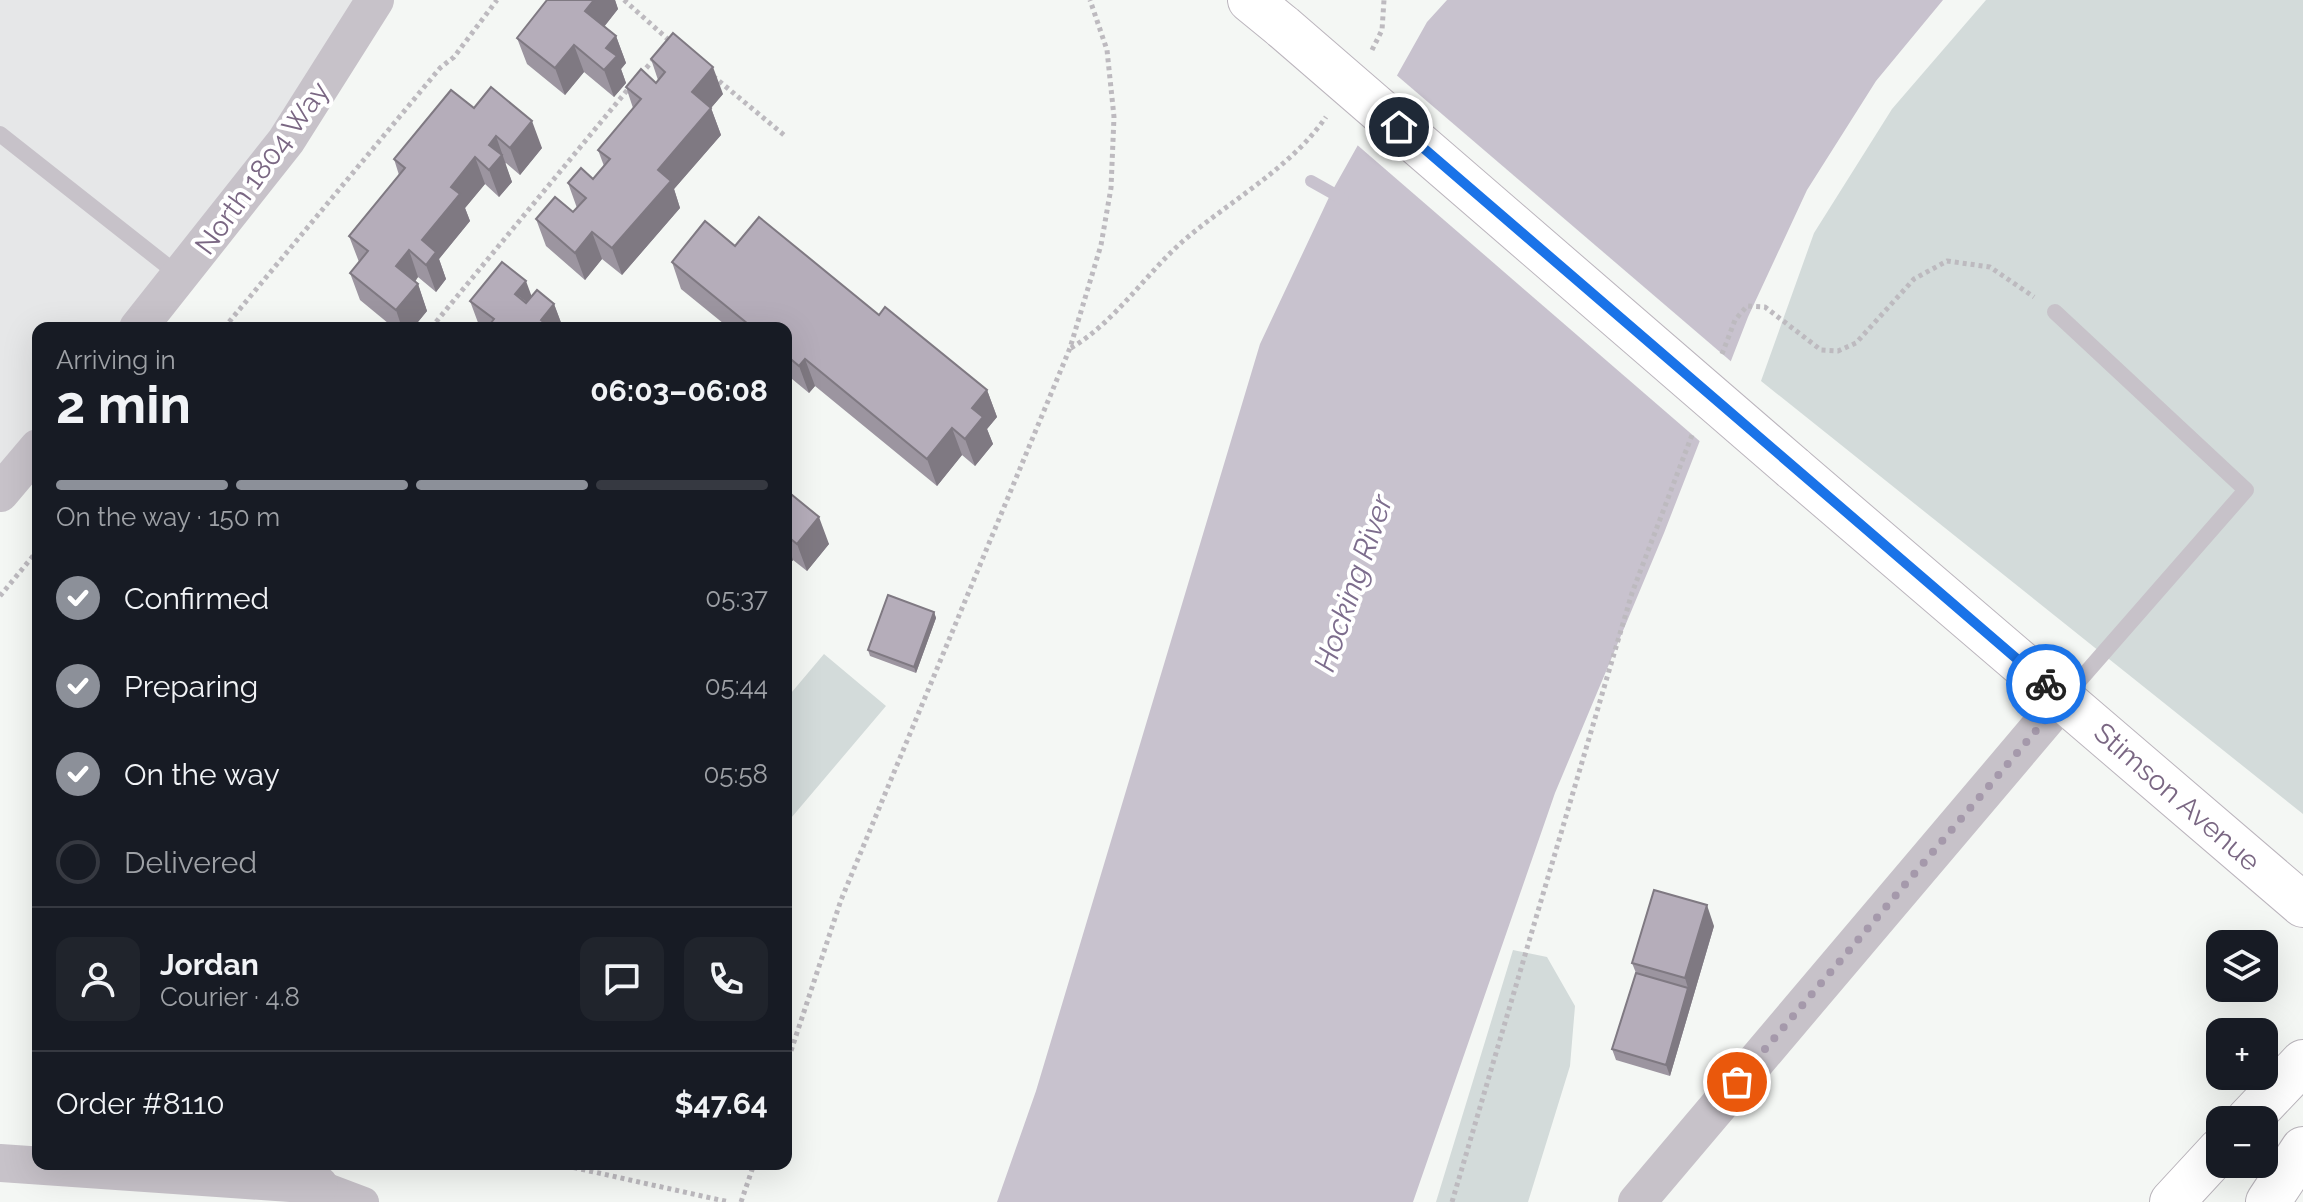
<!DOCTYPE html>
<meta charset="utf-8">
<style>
:root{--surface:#171b24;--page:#20242c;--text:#f1f3f6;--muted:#9ea1a6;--line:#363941;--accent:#8c9099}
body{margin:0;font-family:Raleway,sans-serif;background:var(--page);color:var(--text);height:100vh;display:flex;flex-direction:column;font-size:30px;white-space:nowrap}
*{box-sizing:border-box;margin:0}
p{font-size:26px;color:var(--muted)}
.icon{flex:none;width:44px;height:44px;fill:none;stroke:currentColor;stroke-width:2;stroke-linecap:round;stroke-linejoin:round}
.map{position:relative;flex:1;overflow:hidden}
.drawer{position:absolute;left:32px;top:322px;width:760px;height:848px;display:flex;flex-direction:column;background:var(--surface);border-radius:16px;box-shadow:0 8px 32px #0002}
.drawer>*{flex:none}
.controls{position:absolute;left:2206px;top:930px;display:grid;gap:16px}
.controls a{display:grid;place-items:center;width:72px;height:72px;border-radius:16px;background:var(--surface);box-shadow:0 8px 32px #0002;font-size:40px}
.pin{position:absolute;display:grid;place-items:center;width:68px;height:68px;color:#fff;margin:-34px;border:4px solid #fff;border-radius:50%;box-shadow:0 2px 8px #0007}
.courier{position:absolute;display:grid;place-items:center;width:80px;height:80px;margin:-40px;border:6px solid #1a73e8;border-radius:50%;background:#fff;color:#222;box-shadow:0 2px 10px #0007}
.headline em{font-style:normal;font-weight:700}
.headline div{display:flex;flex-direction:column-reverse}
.headline{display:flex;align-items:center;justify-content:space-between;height:136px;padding:0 24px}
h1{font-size:52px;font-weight:700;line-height:60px}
.bar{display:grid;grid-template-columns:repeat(4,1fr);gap:12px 8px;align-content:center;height:96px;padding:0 24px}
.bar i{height:10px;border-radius:6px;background:var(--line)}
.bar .selected{background:var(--accent)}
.bar p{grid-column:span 4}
.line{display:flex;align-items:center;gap:20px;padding:0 24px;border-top:2px solid var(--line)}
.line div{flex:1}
.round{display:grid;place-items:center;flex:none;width:84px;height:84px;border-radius:16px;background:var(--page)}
ol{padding:0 24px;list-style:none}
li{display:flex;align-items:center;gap:24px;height:88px}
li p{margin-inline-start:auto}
li .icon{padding:8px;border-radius:50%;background:var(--accent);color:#fff;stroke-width:4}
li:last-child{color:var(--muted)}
li i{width:44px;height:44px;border:4px solid var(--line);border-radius:50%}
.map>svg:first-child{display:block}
.built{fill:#e6e7e8}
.green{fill:#d3dbda}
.water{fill:#c8c2ce}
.pier{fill:#f4f7f4}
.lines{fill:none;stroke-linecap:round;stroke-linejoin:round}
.stream{stroke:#c8c2ce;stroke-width:12}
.secondary-casing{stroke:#bbb5bd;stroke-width:46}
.motorway-casing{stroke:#b8b3ba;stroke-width:46}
.path{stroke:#bdbabf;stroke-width:5;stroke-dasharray:4 4;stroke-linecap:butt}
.service{stroke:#c7c2c9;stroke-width:16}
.minor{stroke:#c7c2c9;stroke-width:30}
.tertiary{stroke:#c7c2c9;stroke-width:38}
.secondary{stroke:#fff;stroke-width:44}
.motorway{stroke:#fff;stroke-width:44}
.secondary-bridge-casing{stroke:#bbb5bd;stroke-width:46;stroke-linecap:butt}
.secondary-bridge{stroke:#fff;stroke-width:44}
.wall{fill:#9c95a0}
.shaded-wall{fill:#7f7982}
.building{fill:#b5adba;stroke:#7f7982;stroke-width:2}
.done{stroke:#a599ab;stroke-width:8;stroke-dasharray:0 14.4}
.route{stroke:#1a73e8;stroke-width:10}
.labels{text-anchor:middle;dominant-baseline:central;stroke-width:8;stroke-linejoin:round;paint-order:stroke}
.street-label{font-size:28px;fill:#7a6783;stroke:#fff}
.water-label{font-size:30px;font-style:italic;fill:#7d6d8d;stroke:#fff}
</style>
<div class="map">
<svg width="2303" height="1202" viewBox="0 0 2303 1202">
<rect width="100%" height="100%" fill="#f4f7f4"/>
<path class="built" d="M0 0H375L138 328H38V448L0 493Z"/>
<path class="green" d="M1986 0H2303V814L1761 381 1814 233 1892 109Z
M824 654 886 706 786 824V699Z
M1513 950 1547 957 1575 1006 1570 1066 1528 1202H1436Z"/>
<path class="water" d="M1447 0H1943L1876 81 1807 190 1748 317 1664 533 1555 793 1413 1202H997L1036 1091 1260 344 1331 193 1427 22Z"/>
<path class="pier" d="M1394 73 1734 364 1703 444 1355 143Z"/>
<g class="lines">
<path class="stream" d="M1311 181 1343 199"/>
<defs>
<path id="secondary" d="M1250 0 1283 27
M1793 468 2303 905"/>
<path id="motorway" d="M2248 1120 2303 1062
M2172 1202 2220 1150
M2268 1202 2303 1149"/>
</defs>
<use href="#secondary" class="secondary-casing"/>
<use href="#motorway" class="motorway-casing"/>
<path class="path" d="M624 0 671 42
M1372 50 1382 30 1384 0
M641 74 655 58
M713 76 784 135
M224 328 440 68 454 57 497 0
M431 328 629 88
M1071 348C1115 322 1144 276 1182 242 1229 201 1290 169 1326 117
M1722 354 1735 320 1747 306 1765 307 1821 350 1838 351 1856 343 1914 279 1947 261 1990 267 2034 297
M0 596 38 550
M786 1066 841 900 1070 348 1101 245 1111 188 1114 117 1107 50 1090 0
M558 1164 729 1202
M741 1202 754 1164
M1452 1202 1632 593 1692 435"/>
<path class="service" d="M0 134 180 276
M2055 312 2246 490 2064 698"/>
<path class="minor" d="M319 1185 364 1202"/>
<path class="tertiary" d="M138 328 286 141 375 0
M0 493 38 448
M0 1163 319 1185
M1637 1202 2063 699"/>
<use href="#secondary" class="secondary"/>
<use href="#motorway" class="motorway"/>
<defs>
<path id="secondary-bridge" d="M1283 27 1793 468"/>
</defs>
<use href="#secondary-bridge" class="secondary-bridge-casing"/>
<use href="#secondary-bridge" class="secondary-bridge"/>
</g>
<path class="wall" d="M547 0H615L618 9 604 27 616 36 626 63 621 69 626 83 614 97 584 72 565 95 527 64 517 38Z
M651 59 723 94 711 108 721 135 674 189 680 208 622 275 602 259 585 280 546 246 536 219 573 212 577 208 568 183 593 179 604 166 598 150 633 108 626 87 656 83 658 80Z
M474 108 542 148 520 175 506 163 505 164 512 182 499 197 485 184 465 208 470 221 439 259 446 279 436 292 418 277 415 282 418 284 427 311 413 328H394L360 300 350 273 359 262 349 236 399 175 394 159Z
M735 246 879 315 987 390 997 417 987 429 993 444 975 466 962 455 937 486 815 386 809 393 786 374V328H729L681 289 672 262Z
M531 297 554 304 563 328H480L470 301Z
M786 490 829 544 807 571 793 560 786 569Z
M934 612 936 618 916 673 870 656 868 650Z
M1714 926 1670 1076 1616 1060 1612 1049 1636 973 1632 963Z"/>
<path class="shaded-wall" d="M594 0H615L618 9 595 38 585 11Z
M616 36 626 63 621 69 626 83 614 97 604 70 606 48Z
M574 45 584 72 565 95 555 68Z
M713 67 723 94 711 108 721 135 674 189 680 208 622 275 612 248 658 170 692 92Z
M532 121 542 148 520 175 510 148Z
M496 136 512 182 499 197 489 170V145Z
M475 157 485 184 465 208 470 221 439 259 446 279 436 292 426 265 422 240 451 187Z
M592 232 602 259 585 280 575 253Z
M409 250 418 277 406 293 396 266Z
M526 281 536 308 515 294Z
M418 284 427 311 413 328H402L396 310Z
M554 304 563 328H544L541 320Z
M805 359 815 386 809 393 799 366Z
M987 390 997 417 987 429 993 444 975 466 965 439 972 408Z
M952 428 962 455 937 486 927 459Z
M819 517 829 544 807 571 797 544Z
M786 540 793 560 786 569Z
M934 612 936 618 916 673 914 667Z
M1707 905 1714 926 1670 1076 1666 1065 1688 988 1685 978Z"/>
<path class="building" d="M547 0H594L585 11 616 36 606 48 617 56 604 70 574 45 555 68 517 38Z
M673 33 713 67 692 92 711 108 658 170 671 181 612 248 592 232 575 253 536 219 555 197 573 212 586 198 568 183 581 168 593 179 610 159 598 150 641 99 626 87 641 69 656 83 665 72 651 59Z
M491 87 532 121 510 148 496 136 489 145 502 155 489 170 475 157 451 187 460 194 422 240 436 252 426 265 409 250 396 266 418 284 396 310 350 273 368 251 349 236 405 168 394 159 451 90 474 108Z
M759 217 879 315 885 307 987 390 972 408 983 417 965 439 952 428 927 459 805 359 799 366 786 355V328H753L672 262 705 221 735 246Z
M502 262 526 281 515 294 526 303 537 290 554 304 541 320 551 328H487L494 319 470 301Z
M786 490 819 517 797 544 786 535Z
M888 595 934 612 914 667 868 650Z
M1654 890 1707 905 1685 978 1632 963Z
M1636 973 1688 988 1666 1065 1612 1049Z"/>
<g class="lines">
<path class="done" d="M1737 1082 2063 699 2046 684"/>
<path class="route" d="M1399 127 2046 684"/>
</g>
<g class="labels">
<g class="street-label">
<text transform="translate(262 168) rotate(-54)">North 1804 Way</text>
<text transform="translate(2177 797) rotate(41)">Stimson Avenue</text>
</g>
<g class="water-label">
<text transform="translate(1353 583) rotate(-71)">Hocking River</text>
</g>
</g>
</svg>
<div class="controls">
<a><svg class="icon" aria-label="layers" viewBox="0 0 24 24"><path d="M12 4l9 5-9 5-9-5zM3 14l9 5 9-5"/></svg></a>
<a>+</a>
<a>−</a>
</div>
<div class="pin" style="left:1737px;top:1082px;background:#ea580c"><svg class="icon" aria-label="bag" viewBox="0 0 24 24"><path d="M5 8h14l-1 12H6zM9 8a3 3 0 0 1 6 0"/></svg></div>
<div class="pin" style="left:1399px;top:127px;background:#1f2937"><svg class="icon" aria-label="home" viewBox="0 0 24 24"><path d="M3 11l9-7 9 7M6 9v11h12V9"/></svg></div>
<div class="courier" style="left:2046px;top:684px"><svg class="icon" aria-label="bike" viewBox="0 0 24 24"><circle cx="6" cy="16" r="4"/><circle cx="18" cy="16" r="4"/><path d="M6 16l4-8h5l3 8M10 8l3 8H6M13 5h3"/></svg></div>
<section class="drawer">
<div class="headline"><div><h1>2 min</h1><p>Arriving in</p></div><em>06:03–06:08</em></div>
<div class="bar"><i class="selected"></i><i class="selected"></i><i class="selected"></i><i></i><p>On the way · 150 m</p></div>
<ol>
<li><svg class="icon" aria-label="check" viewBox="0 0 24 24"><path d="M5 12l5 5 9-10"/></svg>Confirmed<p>05:37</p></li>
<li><svg class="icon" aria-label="check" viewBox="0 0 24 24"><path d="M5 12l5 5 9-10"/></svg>Preparing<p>05:44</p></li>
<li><svg class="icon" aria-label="check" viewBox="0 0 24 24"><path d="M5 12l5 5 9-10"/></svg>On the way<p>05:58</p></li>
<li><i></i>Delivered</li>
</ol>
<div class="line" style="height:144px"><a class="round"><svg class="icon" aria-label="person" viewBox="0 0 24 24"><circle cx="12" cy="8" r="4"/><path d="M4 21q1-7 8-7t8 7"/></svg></a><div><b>Jordan</b><p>Courier · 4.8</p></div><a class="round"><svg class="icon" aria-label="chat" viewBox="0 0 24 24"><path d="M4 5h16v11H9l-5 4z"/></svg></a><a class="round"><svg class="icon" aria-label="phone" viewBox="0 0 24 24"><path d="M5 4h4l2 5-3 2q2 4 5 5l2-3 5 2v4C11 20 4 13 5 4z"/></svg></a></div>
<div class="line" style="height:104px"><div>Order #8110</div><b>$47.64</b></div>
</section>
</div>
